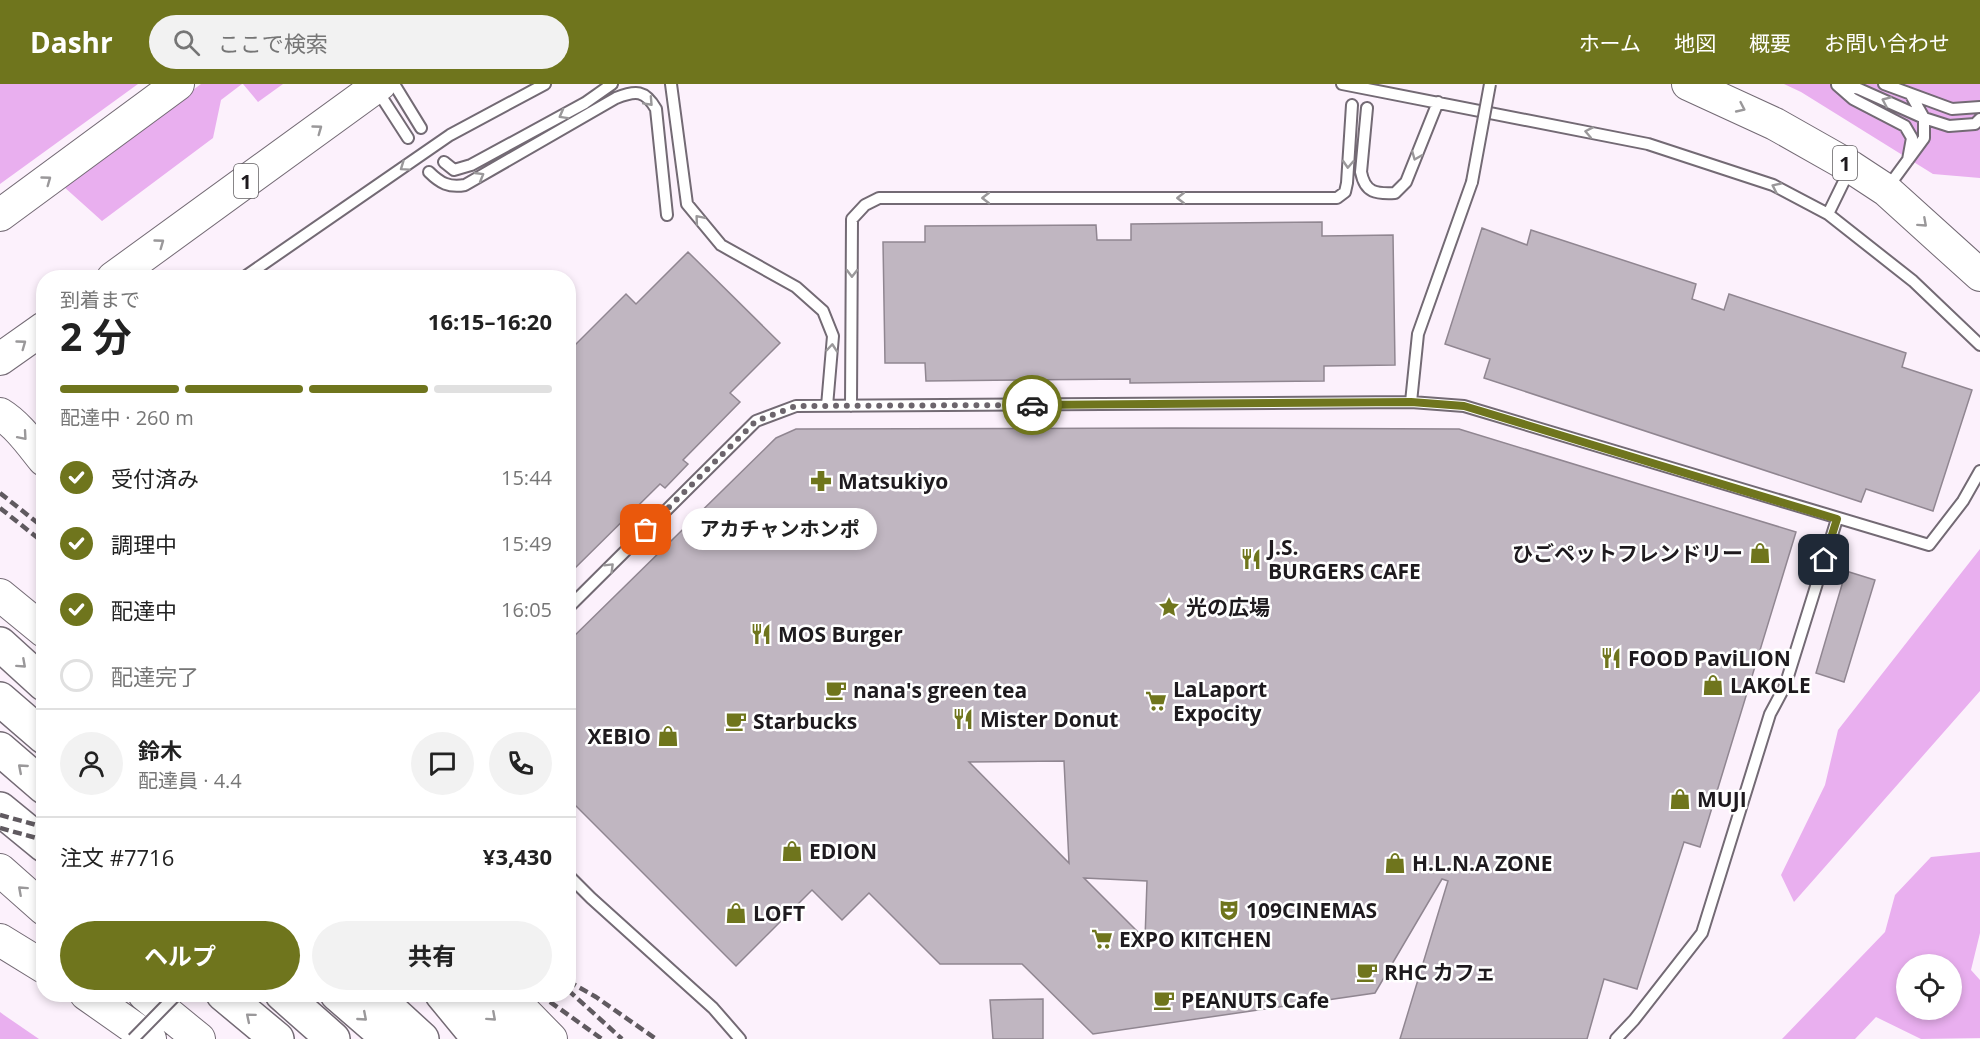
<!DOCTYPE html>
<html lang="ja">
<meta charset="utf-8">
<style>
:root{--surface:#fff;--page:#f2f2f2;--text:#222;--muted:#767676;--line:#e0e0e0;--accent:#6f751d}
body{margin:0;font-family:"Open Sans","Noto Sans JP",sans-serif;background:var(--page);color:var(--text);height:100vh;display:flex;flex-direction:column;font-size:22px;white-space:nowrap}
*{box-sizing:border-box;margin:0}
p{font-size:20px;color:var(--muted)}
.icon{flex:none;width:33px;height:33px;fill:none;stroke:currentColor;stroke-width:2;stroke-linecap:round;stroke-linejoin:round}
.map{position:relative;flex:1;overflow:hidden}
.details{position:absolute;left:36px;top:186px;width:540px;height:732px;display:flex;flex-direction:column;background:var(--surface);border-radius:24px;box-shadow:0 3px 9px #0003}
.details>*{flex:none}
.fabs{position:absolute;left:1896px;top:870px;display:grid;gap:12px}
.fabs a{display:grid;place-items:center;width:66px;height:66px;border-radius:50%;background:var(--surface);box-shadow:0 3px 9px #0003;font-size:30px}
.pin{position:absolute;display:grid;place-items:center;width:51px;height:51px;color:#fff;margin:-26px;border-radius:12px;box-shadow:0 3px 9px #0006}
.courier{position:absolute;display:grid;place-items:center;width:60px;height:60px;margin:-30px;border:4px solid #6f751d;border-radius:50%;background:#fff;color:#222;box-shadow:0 2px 8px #0007}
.bubble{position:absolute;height:42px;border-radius:21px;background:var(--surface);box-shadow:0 3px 9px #0003;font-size:20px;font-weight:700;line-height:42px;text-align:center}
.overview em{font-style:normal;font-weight:700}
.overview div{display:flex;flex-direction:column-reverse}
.overview{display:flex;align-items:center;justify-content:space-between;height:102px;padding:0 24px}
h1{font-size:39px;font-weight:700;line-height:45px}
.bar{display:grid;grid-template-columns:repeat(4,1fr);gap:9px 6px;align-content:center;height:72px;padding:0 24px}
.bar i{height:8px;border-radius:4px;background:var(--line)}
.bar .current{background:var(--accent)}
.bar p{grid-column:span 4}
.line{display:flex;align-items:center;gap:15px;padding:0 24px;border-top:2px solid var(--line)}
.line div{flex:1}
.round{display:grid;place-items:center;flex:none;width:63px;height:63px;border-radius:32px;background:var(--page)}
ol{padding:0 24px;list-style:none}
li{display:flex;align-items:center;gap:18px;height:66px}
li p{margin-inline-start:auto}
li .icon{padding:6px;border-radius:50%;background:var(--accent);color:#fff;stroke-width:4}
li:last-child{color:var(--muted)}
li i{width:33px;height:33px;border:3px solid var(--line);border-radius:50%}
.button{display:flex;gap:12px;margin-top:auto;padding:12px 24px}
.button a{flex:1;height:69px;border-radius:36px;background:var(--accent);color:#fff;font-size:24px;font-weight:700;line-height:69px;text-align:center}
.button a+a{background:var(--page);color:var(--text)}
header{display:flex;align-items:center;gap:36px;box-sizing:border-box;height:84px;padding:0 30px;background:var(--accent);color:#fff}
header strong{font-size:28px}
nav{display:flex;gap:33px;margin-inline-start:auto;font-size:21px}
.search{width:420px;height:54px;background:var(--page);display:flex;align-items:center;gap:15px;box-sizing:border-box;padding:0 21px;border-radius:33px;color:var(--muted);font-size:22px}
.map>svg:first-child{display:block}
.green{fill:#e9afef;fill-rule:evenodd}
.building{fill:#c0b6c1;stroke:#908691;stroke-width:1.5;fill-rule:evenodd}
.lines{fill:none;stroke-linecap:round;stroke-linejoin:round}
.service-casing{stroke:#736a74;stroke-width:14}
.primary-casing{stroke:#736a74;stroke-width:34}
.motorway-casing{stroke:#736a74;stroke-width:36}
.service{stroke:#fff;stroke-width:10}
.primary{stroke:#fff;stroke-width:32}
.motorway{stroke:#fff;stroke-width:33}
.rail{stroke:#605a60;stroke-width:4.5;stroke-dasharray:9 4.5;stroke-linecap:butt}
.service-bridge-casing{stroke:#736a74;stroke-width:14;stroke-linecap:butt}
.service-bridge{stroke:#fff;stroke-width:10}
.oneway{stroke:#9a989a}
.done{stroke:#6c656c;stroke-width:6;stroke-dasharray:0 10.8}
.route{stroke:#6f751d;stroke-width:8}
.labels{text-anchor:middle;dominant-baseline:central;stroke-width:5;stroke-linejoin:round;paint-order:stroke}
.shield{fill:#fff;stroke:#625f62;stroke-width:1.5}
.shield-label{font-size:20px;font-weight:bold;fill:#1e1a1e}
.poi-label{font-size:21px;font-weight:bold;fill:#1e1a1e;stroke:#fff;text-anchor:start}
</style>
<header>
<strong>Dashr</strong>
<div class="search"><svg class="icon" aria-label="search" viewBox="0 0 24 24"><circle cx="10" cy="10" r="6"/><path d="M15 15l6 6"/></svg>ここで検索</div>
<nav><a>ホーム</a><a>地図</a><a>概要</a><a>お問い合わせ</a></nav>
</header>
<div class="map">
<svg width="1980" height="955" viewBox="0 0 1980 955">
<rect width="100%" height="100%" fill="#fcf1fc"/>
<path class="green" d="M0 0H138L0 100Z
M201 0H242L221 16 213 54 102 137 63 102Z
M243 0H283L258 18Z
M1784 0H1980V94L1933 90 1801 8Z
M1980 465V607L1794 818 1781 791 1825 701 1838 646Z
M1980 768V849L1971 886 1980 896V954L1921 955 1876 933 1855 955H1782L1885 848 1895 811 1931 773ZM1906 880H1952V926H1906Z
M0 928 4 931 39 955H0Z"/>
<path class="building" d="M1322 138V152L1393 151 1395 281 1324 282V297L1130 299V295L926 297 925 279H885L883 158H925V142L1096 141 1097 156H1131V140Z
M1482 144 1527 161 1531 146 1696 200 1692 215 1724 226 1729 210 1906 269 1902 283 1972 306 1933 427 1866 405 1861 418 1484 294 1490 275 1445 260Z
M688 168 780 259 730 309 740 318 683 376 688 380 665 404 660 400 568 491V268L626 210 636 220Z
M1173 344 1459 345 1796 448 1700 763 1684 758 1637 905 1604 895 1587 955H1400L1448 797 1442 795 1375 909 1093 950 1022 880H940L869 809 842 836 812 806 736 882 568 714V558L776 354 796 345ZM1064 677 1069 779 969 678ZM1084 794 1147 797 1145 855Z
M1846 487 1875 496 1844 598 1816 589Z
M1043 915V955H993L990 916Z"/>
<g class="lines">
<defs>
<path id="service" d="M394 0 421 44
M671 0 687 120 721 161 796 203 823 227 833 252 827 322
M1342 0 1648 60 1773 101 1828 130 1913 197 1980 261
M1840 0 1859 5 1924 34 1949 42 1975 40 1980 35
M1884 0 1952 25 1980 23
M1837 1 1853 15 1905 42 1912 54 1908 76
M377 6 408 54
M1367 24 1361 88C1365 109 1376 110 1395 109L1406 98 1438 18
M444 78 454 86 471 81 585 19 612 0
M429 88C440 99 449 104 465 101L616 14C636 6 645 6 656 25L667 131
M1888 103 1924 54V34L1911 11
M1828 130 1850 85
M243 194 450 51 545 0
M1411 318 1418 250 1472 98
M851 322 852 135 865 121 879 114H1337L1345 108 1347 99 1352 21
M568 524 756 337 796 322 1411 318 1464 322 1929 461 1963 417 1980 387
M568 791 591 814 713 924 740 955
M1616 955 1634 936 1702 849 1770 630 1785 602 1837 435"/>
<path id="primary" d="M1688 0 1775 40 1851 83 1886 106 1980 191
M0 131 178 0
M113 194 380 0
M0 275 44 244
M0 330C18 341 31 360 44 376
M0 511 44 547
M0 786 44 825
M0 856 44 883
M86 910 150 955
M144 910 199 955
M467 910 517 955
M507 910 551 955"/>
<path id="motorway" d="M0 560 44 600
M0 615 44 653
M0 665 44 703
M0 725 44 761
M223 910 277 955
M282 910 333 955
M337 910 389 955
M373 910 422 955
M442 910 479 955"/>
</defs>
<use href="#service" class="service-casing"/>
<use href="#primary" class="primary-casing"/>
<use href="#motorway" class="motorway-casing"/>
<use href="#service" class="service"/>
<use href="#primary" class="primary"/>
<use href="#motorway" class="motorway"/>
<path class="rail" d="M0 409 44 444
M0 424 44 459
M0 731 44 743
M0 744 44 756
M568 897 596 913 656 955
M568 906 622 955
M539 910 602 955"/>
<defs>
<path id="service-bridge" d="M1472 98 1490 0
M133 955 177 910"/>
</defs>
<use href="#service-bridge" class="service-bridge-casing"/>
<use href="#service-bridge" class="service-bridge"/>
</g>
<defs><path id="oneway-chevron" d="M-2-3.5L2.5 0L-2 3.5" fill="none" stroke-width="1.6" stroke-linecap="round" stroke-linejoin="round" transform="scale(1.5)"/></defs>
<g class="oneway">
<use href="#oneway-chevron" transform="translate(1886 17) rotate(-156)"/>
<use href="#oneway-chevron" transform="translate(649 18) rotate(47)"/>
<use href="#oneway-chevron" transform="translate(1741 24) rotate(25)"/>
<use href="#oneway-chevron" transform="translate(563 31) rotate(151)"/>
<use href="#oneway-chevron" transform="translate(318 45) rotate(-36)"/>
<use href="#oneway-chevron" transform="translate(1589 48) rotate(-169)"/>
<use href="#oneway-chevron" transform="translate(1416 72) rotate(112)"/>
<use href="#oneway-chevron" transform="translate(1348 80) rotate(93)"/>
<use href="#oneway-chevron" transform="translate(404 83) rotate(145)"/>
<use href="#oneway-chevron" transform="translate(480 92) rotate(-30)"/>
<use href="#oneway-chevron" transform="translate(47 96) rotate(-36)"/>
<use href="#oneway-chevron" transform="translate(1776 103) rotate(-155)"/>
<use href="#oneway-chevron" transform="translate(986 114) rotate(180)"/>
<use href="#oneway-chevron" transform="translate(1181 114) rotate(180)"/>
<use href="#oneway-chevron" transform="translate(699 135) rotate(-130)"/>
<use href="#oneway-chevron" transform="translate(1923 139) rotate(42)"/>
<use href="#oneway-chevron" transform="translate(160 159) rotate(-36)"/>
<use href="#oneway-chevron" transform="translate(852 189) rotate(91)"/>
<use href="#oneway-chevron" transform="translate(22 260) rotate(-36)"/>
<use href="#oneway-chevron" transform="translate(832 264) rotate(-85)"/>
<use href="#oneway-chevron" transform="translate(23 352) rotate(49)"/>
<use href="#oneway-chevron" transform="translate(610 483) rotate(-45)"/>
<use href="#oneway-chevron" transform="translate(22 580) rotate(42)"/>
<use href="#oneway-chevron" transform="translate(22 684) rotate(-139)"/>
<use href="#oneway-chevron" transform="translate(22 806) rotate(-138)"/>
<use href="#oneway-chevron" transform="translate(250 933) rotate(-140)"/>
<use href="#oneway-chevron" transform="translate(363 933) rotate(41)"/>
<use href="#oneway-chevron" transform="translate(492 933) rotate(42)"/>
</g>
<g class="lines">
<path class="done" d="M646 446 756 337 796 322 1032 321"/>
<path class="route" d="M1032 321 1411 318 1464 322 1837 435 1824 476"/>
</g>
<defs>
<symbol id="pharmacy-bare" viewBox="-9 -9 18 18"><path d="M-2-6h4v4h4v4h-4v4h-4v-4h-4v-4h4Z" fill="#6f751d" stroke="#fff" stroke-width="2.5" paint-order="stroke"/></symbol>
<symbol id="shop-bare" viewBox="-9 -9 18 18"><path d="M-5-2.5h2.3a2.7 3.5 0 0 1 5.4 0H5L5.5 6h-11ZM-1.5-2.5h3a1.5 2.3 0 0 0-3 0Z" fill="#6f751d" stroke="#fff" stroke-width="2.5" paint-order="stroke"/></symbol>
<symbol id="restaurant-bare" viewBox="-9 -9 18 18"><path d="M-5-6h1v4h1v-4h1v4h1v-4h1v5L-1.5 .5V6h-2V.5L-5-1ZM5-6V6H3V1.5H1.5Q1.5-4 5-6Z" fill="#6f751d" stroke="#fff" stroke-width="2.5" paint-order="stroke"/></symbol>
<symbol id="sight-bare" viewBox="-9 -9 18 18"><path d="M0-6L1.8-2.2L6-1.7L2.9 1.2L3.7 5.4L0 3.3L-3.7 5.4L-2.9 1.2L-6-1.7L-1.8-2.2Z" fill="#6f751d" stroke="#fff" stroke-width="2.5" paint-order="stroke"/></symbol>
<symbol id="cafe-bare" viewBox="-9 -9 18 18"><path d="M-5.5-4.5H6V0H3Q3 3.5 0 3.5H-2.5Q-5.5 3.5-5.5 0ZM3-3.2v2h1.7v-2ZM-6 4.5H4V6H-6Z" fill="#6f751d" stroke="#fff" stroke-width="2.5" paint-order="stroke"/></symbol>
<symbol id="supermarket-bare" viewBox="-9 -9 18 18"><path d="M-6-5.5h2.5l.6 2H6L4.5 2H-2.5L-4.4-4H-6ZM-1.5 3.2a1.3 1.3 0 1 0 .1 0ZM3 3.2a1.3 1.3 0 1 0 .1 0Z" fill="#6f751d" stroke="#fff" stroke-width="2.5" paint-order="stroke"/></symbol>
<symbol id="theatre-bare" viewBox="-9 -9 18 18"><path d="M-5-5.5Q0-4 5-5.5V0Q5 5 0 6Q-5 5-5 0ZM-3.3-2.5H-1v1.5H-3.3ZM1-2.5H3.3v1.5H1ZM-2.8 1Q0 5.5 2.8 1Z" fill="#6f751d" stroke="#fff" stroke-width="2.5" paint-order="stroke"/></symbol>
</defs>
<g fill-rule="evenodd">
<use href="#pharmacy-bare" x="806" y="382" width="30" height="30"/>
<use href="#shop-bare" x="1745" y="454" width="30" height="30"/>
<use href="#restaurant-bare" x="1236" y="460" width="30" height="30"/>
<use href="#sight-bare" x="1154" y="508" width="30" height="30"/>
<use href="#restaurant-bare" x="746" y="535" width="30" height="30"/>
<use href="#restaurant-bare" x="1596" y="559" width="30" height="30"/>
<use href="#shop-bare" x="1698" y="586" width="30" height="30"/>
<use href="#cafe-bare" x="821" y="591" width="30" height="30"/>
<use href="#supermarket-bare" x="1141" y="602" width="30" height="30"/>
<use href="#restaurant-bare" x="948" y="620" width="30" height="30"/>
<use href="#cafe-bare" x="721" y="622" width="30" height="30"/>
<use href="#shop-bare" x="653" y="637" width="30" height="30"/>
<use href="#shop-bare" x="1665" y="700" width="30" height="30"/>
<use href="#shop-bare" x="777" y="752" width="30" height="30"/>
<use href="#shop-bare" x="1380" y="764" width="30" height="30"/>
<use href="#theatre-bare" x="1214" y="811" width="30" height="30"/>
<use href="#shop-bare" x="721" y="814" width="30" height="30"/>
<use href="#supermarket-bare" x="1087" y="840" width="30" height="30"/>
<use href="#cafe-bare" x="1352" y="873" width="30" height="30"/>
<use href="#cafe-bare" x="1149" y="901" width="30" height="30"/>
</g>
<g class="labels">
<g class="shield">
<rect x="1833" y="62" width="24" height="34" rx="4.5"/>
<rect x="234" y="80" width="24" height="34" rx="4.5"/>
</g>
<g class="shield-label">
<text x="1845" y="79">1</text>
<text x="246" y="97">1</text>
</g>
<g class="poi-label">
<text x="838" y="397">Matsukiyo</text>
<text x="1268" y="463">J.S.<tspan x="1268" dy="24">BURGERS CAFE</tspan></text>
<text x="1743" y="469" text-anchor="end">ひごペットフレンドリー</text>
<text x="1186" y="523">光の広場</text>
<text x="778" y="550">MOS Burger</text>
<text x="1628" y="574">FOOD PaviLION</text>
<text x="1730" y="601">LAKOLE</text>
<text x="1173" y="605">LaLaport<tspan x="1173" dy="24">Expocity</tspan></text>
<text x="853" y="606">nana's green tea</text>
<text x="980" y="635">Mister Donut</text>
<text x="753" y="637">Starbucks</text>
<text x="651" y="652" text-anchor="end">XEBIO</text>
<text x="1697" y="715">MUJI</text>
<text x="809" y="767">EDION</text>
<text x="1412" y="779">H.L.N.A ZONE</text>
<text x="1246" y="826">109CINEMAS</text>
<text x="753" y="829">LOFT</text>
<text x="1119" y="855">EXPO KITCHEN</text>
<text x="1384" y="888">RHC カフェ</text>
<text x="1181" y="916">PEANUTS Cafe</text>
</g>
</g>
</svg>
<div class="fabs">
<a><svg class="icon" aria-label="locate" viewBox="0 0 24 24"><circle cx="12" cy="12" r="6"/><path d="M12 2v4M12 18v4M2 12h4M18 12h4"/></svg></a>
</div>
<div class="pin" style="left:646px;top:446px;background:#ea580c"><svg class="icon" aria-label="bag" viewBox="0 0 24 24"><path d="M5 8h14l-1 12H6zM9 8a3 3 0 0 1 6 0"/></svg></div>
<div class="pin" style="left:1824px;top:476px;background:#1f2937"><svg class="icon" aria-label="home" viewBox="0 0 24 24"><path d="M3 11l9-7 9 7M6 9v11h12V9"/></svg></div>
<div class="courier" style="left:1032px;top:321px"><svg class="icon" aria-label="car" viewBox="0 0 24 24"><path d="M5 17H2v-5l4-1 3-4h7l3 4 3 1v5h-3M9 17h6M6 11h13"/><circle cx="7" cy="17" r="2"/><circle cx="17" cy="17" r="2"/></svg></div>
<div class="bubble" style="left:682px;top:424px;width:195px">アカチャンホンポ</div>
<section class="details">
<div class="overview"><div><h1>2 分</h1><p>到着まで</p></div><em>16:15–16:20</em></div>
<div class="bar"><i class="current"></i><i class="current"></i><i class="current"></i><i></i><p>配達中 · 260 m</p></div>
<ol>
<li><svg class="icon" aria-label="check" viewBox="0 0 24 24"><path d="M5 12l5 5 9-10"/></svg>受付済み<p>15:44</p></li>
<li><svg class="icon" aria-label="check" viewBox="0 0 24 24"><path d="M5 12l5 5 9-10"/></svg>調理中<p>15:49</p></li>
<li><svg class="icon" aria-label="check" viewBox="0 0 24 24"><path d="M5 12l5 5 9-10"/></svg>配達中<p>16:05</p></li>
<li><i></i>配達完了</li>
</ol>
<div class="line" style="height:108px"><a class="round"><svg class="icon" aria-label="person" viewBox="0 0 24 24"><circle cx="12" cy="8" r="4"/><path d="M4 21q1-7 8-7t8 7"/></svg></a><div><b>鈴木</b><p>配達員 · 4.4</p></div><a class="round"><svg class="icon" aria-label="chat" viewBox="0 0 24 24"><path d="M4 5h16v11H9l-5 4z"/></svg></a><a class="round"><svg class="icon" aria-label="phone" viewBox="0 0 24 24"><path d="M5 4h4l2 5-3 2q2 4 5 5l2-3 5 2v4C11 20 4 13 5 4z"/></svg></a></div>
<div class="line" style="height:78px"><div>注文 #7716</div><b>¥3,430</b></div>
<div class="button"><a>ヘルプ</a><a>共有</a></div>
</section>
</div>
